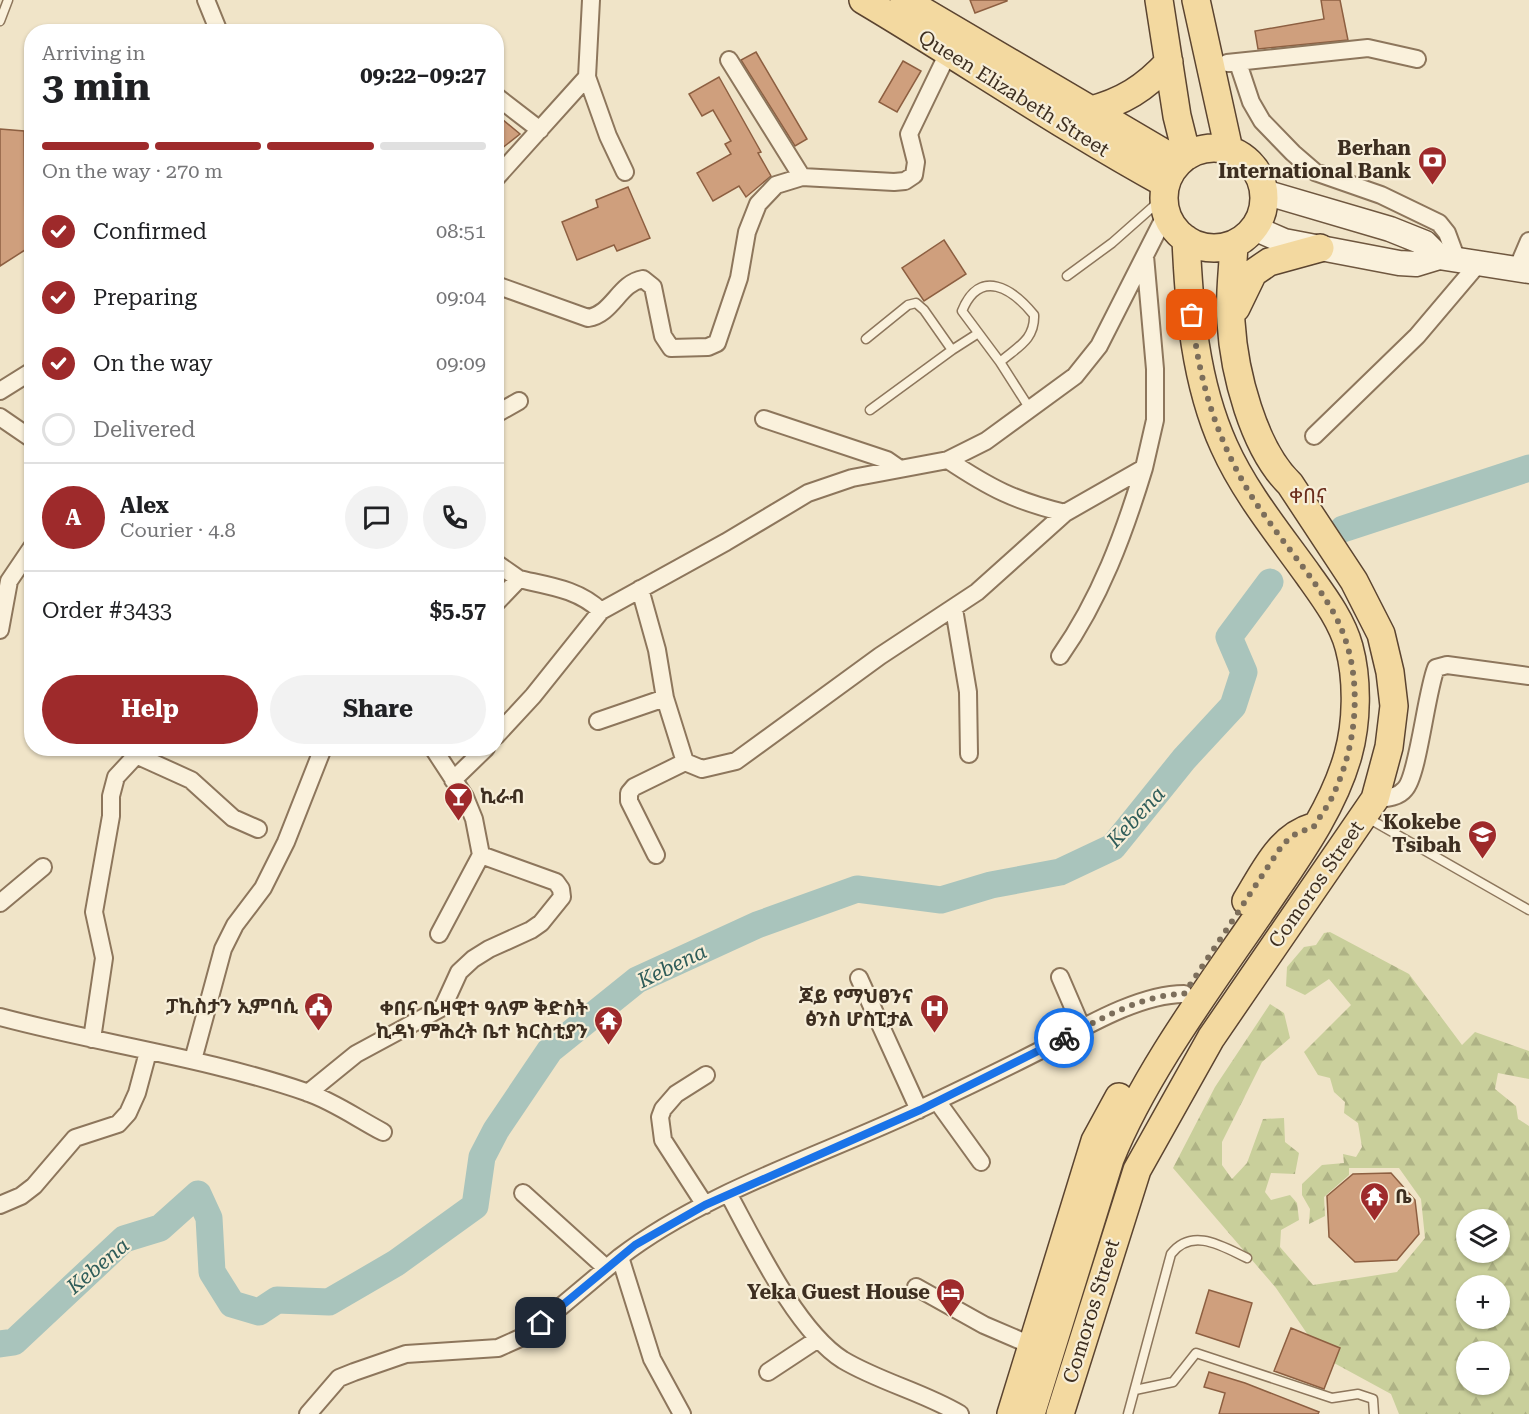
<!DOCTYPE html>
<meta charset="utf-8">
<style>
:root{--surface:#fff;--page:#f2f2f2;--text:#202124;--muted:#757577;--line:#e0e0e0;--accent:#9e2a2b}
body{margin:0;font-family:"Roboto Serif","Noto Sans Ethiopic",serif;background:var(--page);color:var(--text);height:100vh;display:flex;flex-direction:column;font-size:22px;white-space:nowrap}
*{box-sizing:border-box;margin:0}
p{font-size:20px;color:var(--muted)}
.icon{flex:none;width:33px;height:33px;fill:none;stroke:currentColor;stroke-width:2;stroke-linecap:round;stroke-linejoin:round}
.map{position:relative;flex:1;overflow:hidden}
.drawer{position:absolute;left:24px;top:24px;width:480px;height:732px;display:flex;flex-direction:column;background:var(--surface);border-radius:24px;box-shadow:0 2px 4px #0004}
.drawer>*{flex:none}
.fabs{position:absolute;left:1456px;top:1209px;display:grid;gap:12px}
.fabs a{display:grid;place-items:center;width:54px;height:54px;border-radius:50%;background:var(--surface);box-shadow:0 2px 4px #0004;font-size:30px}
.pin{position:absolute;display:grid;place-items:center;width:51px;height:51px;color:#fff;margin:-26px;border-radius:12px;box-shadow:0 3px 9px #0006}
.courier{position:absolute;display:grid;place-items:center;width:60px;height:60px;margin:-30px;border:4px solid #1a73e8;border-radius:50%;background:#fff;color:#222;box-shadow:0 2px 8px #0007}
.headline em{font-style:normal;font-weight:700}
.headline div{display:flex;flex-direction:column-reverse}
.headline{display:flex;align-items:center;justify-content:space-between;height:102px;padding:0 18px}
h1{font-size:39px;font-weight:700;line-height:45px}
.bar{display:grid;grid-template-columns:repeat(4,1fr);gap:9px 6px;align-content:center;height:72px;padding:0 18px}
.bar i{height:8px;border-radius:4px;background:var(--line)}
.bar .selected{background:var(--accent)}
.bar p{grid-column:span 4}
.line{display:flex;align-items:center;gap:15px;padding:0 18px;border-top:2px solid var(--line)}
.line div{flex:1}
.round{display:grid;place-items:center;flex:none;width:63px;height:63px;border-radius:32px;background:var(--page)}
ol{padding:0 18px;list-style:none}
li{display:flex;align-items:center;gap:18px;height:66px}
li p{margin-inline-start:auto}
li .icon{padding:6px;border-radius:50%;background:var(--accent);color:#fff;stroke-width:4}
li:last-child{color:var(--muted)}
li i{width:33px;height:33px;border:3px solid var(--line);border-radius:50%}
.cta{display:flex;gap:12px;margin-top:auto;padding:12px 18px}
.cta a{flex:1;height:69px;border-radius:36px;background:var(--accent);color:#fff;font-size:24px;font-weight:700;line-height:69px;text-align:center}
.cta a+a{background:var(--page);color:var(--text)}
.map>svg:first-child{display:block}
.forest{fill:url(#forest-firs);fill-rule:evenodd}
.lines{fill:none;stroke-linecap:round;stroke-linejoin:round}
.river{stroke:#a9c4bc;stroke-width:27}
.building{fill:#cf9f7d;stroke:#8d5f41;stroke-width:1.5}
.lane-casing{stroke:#8d765c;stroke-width:11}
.street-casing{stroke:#8d765c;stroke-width:20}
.secondary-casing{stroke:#6f573f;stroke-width:27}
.primary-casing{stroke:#5b4430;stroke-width:30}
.lane{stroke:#faf1dc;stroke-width:8}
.street{stroke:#faf1dc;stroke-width:16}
.secondary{stroke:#faf1dc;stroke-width:24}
.primary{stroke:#f3d9a0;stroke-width:27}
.done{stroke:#7c6e5b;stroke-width:6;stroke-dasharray:0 10.8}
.route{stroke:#1a73e8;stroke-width:8}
.labels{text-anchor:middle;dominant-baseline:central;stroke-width:4.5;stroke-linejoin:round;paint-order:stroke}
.street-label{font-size:20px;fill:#3d2e20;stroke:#f7eed8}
.poi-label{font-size:20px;font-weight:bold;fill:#3d2e20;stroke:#f7eed8;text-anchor:end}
.neighbourhood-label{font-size:21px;fill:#6b2e1e;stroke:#f7eed8}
.water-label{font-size:21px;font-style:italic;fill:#2f5d5a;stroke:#f7eed8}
</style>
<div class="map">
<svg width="1529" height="1414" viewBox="0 0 1529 1414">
<defs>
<pattern id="forest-firs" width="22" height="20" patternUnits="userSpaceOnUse" patternTransform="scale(1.5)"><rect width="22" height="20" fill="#c9cf9b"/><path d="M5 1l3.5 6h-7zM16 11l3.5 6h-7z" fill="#aeb285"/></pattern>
</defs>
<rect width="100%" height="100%" fill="#f0e4c8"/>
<path class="forest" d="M1330 932 1409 974 1462 1045 1475 1032 1529 1051V1079L1498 1073 1495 1089 1516 1106 1518 1119 1529 1126V1414H1399L1391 1394 1323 1357 1276 1288 1173 1168 1215 1087 1270 1004 1284 1013 1290 1038 1262 1062 1222 1142V1165L1232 1179 1247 1163 1263 1119 1284 1118 1285 1142 1299 1153 1295 1174 1271 1173 1265 1192 1271 1200 1290 1195 1297 1203 1299 1220 1281 1230 1280 1247 1313 1285 1397 1272 1425 1238 1421 1199 1399 1168H1349V1175L1324 1197 1325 1216 1309 1224 1310 1209 1302 1195V1184L1322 1165 1344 1163 1343 1154 1356 1157 1362 1147 1358 1123 1344 1113 1345 1102 1334 1092 1330 1078 1318 1075 1304 1052 1351 1005 1329 979 1305 995 1286 986 1287 967 1304 947 1316 945 1324 933ZM1467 1220H1500V1252H1467ZM1467 1286H1500V1318H1467ZM1467 1352H1500V1384H1467Z"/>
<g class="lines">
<path class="river" d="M1343 529 1529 468
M0 1344 14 1342 124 1239 160 1228 198 1194 209 1218 212 1272 232 1304 259 1312 277 1300 329 1302 396 1263 475 1206 482 1157 496 1130 550 1050 637 980 757 925 857 889 941 900 991 885 1060 872 1113 847 1184 759 1233 706 1244 672 1229 637 1270 582"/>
</g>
<path class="building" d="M970 0H1007V1L975 13Z
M1321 0H1340L1348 40 1258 49 1255 31 1324 19Z
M756 52 807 139 795 146 741 60Z
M903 61 921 71 897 112 879 102Z
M719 77 761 152 758 153 771 176 746 197 739 186 713 201 697 173 731 154 725 144 731 141 713 110 702 116 689 94Z
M496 114 520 134 496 153Z
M0 129 24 131 25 250 0 266Z
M628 187 650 238 617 251 614 245 577 260 562 222 598 207 596 200Z
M944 240 966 274 924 301 902 268Z
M1391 1173 1415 1200 1419 1234 1397 1260 1355 1262 1329 1237 1327 1196 1353 1174Z
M1209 1290 1252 1303 1239 1347 1196 1333Z
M1291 1328 1340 1348 1324 1389 1274 1371Z
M1209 1372 1245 1383 1319 1412 1318 1414H1219L1225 1393 1204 1387Z"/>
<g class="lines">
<defs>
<path id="lane" d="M0 21 8 0
M1067 276 1112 243 1164 197
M866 339 908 305 916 303 924 310 952 350 977 334
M1000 362 962 311C980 267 1013 289 1034 315 1035 340 1017 347 1000 362L1030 409
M870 410 952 350
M1366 817 1529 910
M1135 1390 1173 1382 1196 1353 1332 1398 1358 1394 1373 1399 1374 1414
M1128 1414 1171 1254C1192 1227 1222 1246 1247 1258"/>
<path id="street" d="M206 0 219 32
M591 0 587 77 608 136 625 172
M729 60 802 177 894 182 905 181 914 175 916 162 909 134 949 51
M1227 63 1368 48 1417 59
M1238 63 1251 102 1262 121 1293 153 1315 172 1381 195 1439 223 1447 233 1457 260
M496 96 540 130
M496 178 587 77
M1517 269 1529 241
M496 285 588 318C613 314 619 283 643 279L653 287 663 336 671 348 708 347 717 343 739 278 747 232 758 204 776 185 802 177
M0 391 32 371
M496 414 519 401
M0 417 32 439
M764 419 887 460 900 469
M1314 436 1417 336 1478 264
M948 460C990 488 1015 501 1065 513
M496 563 519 579
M640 589 657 650 665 698 685 762 702 769 736 761 880 656 977 592 1065 513 1144 468 1155 420V369L1145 256
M496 603 519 579C549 586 578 589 601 611
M954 609 968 692 969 754
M0 630 9 581 32 547
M1060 656C1100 599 1124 534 1144 468
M598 721 665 698
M496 736 533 696 601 611 726 542 808 493 852 478 948 460 986 441 1075 376 1099 346 1167 212
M433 748 465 797 474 819 481 855 439 934
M138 756 191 780 233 818 258 829
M453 780 486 748
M1375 799C1385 798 1398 798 1405 789 1418 776 1426 693 1436 668L1447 665 1529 676
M656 855 629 801V793L634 787 685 762
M0 903 43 867
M1060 977 1082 1028
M859 978 919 1110
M0 1017C101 1044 207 1058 306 1092 333 1101 358 1119 383 1132
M92 1039 104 958 94 912 111 816V796L116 777 143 748
M193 1060 223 949 235 925 263 888 286 842 323 748
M308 1093 356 1054 443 1007 459 972 473 959 489 949 531 930 541 923 562 897 561 889 556 882 481 855
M937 1101 981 1162
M523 1193 606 1268
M729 1195C755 1243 797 1331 843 1360 880 1382 923 1392 960 1414
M0 1205 21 1196 34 1186 75 1138 118 1124 128 1113 137 1093 148 1052
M705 1205 663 1140 660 1117 663 1109 676 1094 706 1075
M916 1287 984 1325 1033 1346
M768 1372 818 1339
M308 1414 339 1378 354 1372 406 1354 498 1348 527 1335 620 1257
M682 1414 652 1359 620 1257C704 1192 826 1154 922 1108 962 1089 1002 1070 1041 1050 1081 1029 1138 994 1184 994"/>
<path id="secondary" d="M1264 192 1390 229 1425 243 1439 257 1529 271
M1254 228 1284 241 1399 263 1416 264 1439 257"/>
<path id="primary" d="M863 0C964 60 1062 127 1166 184
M904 0 1179 162
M1159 0 1177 116 1187 156
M1196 0 1229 150
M1088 111C1123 102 1145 88 1169 62
M1164 198a50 50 0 1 1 100 0a50 50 0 1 1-100 0Z
M1236 308 1253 273 1269 262 1320 248
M1246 901C1264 872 1279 837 1313 827
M1011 1414 1095 1141 1119 1097
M1031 1414 1110 1159C1145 1072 1213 982 1266 904 1297 858 1333 809 1348 755 1357 723 1358 680 1349 647 1342 621 1324 597 1309 576 1279 534 1245 493 1224 446 1195 382 1189 308 1186 239
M1060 1414 1137 1170 1211 1038 1375 799 1389 747 1394 706 1390 672 1381 634 1354 581 1290 484C1253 448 1234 372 1231 322 1229 296 1233 269 1234 244"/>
</defs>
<use href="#lane" class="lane-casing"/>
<use href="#street" class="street-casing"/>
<use href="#secondary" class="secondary-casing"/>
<use href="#primary" class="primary-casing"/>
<use href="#lane" class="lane"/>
<use href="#street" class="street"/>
<use href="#secondary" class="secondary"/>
<use href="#primary" class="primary"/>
</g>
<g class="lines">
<path class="done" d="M1064 1038C1099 1020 1143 994 1184 994L1283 844 1298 832 1313 828C1320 816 1329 805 1334 793 1361 735 1364 660 1329 605 1304 564 1270 528 1246 487 1215 434 1198 376 1192 315"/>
<path class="route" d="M541 1323 635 1245 705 1205 920 1110 1064 1038"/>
</g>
<defs>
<symbol id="bank-pin" viewBox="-11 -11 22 30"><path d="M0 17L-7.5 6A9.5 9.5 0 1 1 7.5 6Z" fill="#9e2a2b" stroke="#f7eed8"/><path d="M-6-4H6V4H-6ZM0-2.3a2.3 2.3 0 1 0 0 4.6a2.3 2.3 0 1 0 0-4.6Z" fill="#fff"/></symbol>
<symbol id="bar-pin" viewBox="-11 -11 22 30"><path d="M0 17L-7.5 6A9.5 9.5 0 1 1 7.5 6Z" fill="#9e2a2b" stroke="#f7eed8"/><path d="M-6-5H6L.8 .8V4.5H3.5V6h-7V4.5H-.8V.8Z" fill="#fff"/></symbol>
<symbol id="school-pin" viewBox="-11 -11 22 30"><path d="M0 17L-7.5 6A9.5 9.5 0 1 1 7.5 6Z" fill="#9e2a2b" stroke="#f7eed8"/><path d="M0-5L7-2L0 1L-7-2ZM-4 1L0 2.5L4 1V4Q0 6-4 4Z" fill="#fff"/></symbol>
<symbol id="civic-pin" viewBox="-11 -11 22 30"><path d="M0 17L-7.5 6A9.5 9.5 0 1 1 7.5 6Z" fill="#9e2a2b" stroke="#f7eed8"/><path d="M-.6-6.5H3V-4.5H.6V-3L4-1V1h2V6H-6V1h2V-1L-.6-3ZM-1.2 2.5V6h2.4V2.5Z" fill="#fff"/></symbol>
<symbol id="hospital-pin" viewBox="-11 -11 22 30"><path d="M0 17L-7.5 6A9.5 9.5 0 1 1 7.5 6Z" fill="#9e2a2b" stroke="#f7eed8"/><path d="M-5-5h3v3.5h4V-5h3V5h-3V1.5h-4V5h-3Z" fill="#fff"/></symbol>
<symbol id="temple-pin" viewBox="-11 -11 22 30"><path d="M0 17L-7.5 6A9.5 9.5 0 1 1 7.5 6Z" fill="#9e2a2b" stroke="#f7eed8"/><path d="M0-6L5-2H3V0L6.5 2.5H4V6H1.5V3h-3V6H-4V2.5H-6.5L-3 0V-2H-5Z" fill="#fff"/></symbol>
<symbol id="hotel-pin" viewBox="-11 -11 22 30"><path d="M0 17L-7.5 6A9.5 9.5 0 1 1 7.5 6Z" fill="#9e2a2b" stroke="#f7eed8"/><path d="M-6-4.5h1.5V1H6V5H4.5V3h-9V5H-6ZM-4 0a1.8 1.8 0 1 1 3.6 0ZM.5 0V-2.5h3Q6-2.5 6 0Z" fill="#fff"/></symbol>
</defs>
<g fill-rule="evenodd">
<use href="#bank-pin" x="1416" y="144" width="33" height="45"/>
<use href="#bar-pin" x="442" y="780" width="33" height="45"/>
<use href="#school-pin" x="1466" y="818" width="33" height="45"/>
<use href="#civic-pin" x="302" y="990" width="33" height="45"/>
<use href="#hospital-pin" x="918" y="992" width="33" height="45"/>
<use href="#temple-pin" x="592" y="1004" width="33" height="45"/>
<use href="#temple-pin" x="1358" y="1180" width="33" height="45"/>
<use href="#hotel-pin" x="934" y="1276" width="33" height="45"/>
</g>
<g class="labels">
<g class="street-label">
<text transform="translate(1014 93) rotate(32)">Queen Elizabeth Street</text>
<text transform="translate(1316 884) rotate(-55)">Comoros Street</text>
<text transform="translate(1091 1311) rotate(-73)">Comoros Street</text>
</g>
<g class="poi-label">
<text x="1411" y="148">Berhan<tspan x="1411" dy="23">International Bank</tspan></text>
<text x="480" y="796" text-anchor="start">ኪራብ</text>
<text x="1461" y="822">Kokebe<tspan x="1461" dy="23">Tsibah</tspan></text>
<text x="913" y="996">ጆይ የማህፀንና<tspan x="913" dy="23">ፅንስ ሆስፒታል</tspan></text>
<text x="298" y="1006">ፓኪስታን ኢምባሲ</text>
<text x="588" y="1008">ቀበና ቤዛዊተ ዓለም ቅድስት<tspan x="588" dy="23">ኪዳነ ምሕረት ቤተ ክርስቲያን</tspan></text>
<text x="1395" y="1196" text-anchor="start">ቤ</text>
<text x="930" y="1292">Yeka Guest House</text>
</g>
<g class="neighbourhood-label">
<text x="1308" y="496">ቀበና</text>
</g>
<g class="water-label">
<text transform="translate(1136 817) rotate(-47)">Kebena</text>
<text transform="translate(672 966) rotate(-26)">Kebena</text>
<text transform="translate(98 1266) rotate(-40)">Kebena</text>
</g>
</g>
</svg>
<div class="fabs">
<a><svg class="icon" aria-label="layers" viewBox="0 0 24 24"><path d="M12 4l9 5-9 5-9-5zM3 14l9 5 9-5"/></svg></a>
<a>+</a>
<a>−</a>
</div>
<div class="pin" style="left:1192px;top:315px;background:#ea580c"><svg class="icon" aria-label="bag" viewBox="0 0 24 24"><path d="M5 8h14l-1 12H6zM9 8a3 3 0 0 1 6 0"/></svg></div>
<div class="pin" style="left:541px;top:1323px;background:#1f2937"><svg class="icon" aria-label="home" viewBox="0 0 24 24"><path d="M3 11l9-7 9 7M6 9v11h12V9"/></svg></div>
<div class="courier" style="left:1064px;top:1038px"><svg class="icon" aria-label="bike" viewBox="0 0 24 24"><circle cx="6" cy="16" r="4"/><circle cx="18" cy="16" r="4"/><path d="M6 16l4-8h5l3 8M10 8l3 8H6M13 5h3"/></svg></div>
<section class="drawer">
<div class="headline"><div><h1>3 min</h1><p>Arriving in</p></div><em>09:22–09:27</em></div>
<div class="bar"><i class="selected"></i><i class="selected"></i><i class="selected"></i><i></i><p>On the way · 270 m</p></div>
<ol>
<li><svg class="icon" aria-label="check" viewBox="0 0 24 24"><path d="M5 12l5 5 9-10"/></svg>Confirmed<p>08:51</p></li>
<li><svg class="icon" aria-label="check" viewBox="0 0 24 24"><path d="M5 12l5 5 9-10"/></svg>Preparing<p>09:04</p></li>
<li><svg class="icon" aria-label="check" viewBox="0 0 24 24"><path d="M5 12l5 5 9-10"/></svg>On the way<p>09:09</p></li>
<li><i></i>Delivered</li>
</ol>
<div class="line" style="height:108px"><b class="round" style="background:var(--accent);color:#fff">A</b><div><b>Alex</b><p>Courier · 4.8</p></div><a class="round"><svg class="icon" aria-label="chat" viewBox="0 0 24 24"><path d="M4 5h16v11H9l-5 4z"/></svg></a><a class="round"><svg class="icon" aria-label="phone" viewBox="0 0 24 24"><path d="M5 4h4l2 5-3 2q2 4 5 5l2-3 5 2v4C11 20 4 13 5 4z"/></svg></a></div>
<div class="line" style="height:78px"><div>Order #3433</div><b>$5.57</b></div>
<div class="cta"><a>Help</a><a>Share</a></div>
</section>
</div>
